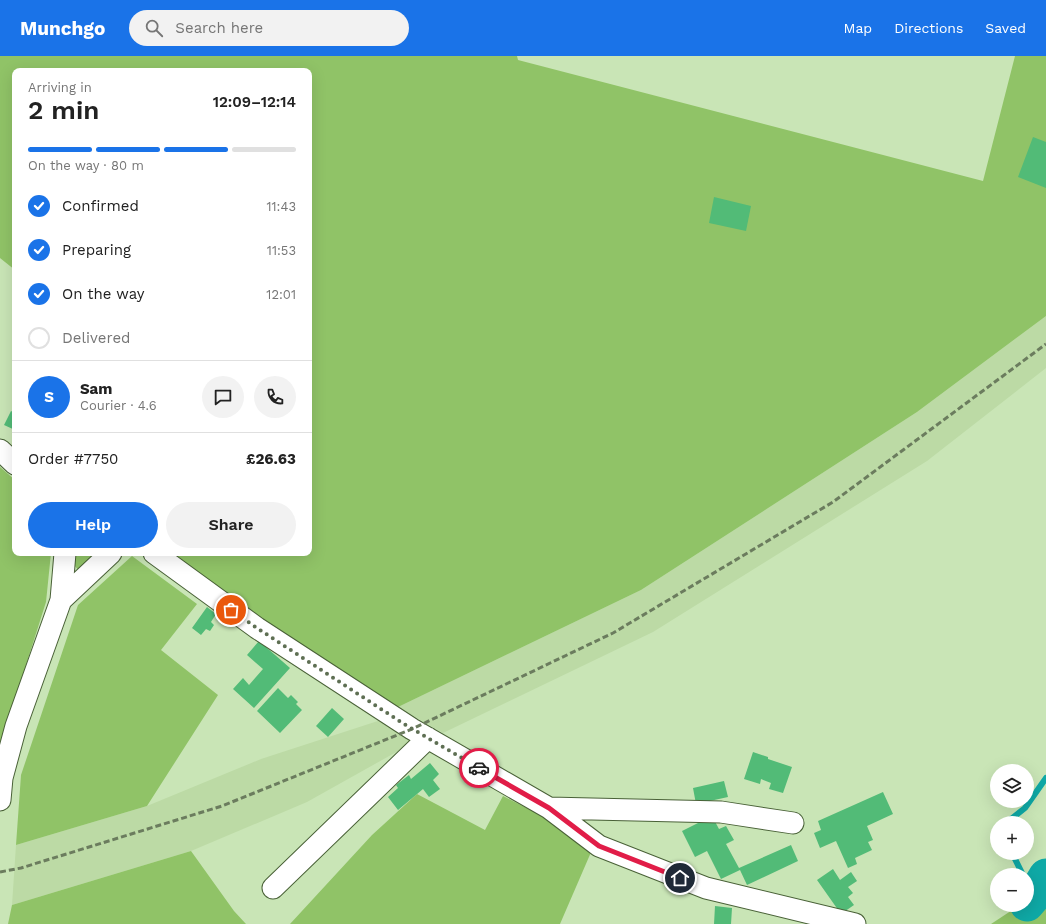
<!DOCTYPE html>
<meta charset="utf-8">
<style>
:root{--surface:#fff;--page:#f2f2f2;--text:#222;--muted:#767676;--line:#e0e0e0;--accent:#1a73e8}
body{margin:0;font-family:"Work Sans",sans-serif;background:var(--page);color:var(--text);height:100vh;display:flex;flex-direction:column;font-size:15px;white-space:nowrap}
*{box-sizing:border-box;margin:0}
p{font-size:13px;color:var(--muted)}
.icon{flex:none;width:22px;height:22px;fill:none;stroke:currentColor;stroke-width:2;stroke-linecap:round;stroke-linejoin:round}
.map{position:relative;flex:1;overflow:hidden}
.details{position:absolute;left:12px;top:12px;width:300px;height:488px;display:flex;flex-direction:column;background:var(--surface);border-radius:8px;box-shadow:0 4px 16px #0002}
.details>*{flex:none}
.fabs{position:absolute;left:990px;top:708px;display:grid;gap:8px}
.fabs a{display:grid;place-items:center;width:44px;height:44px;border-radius:50%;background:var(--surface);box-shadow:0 4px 16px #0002;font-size:20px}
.pin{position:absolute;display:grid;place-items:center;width:34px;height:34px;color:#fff;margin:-17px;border:2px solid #fff;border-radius:50%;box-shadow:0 1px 4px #0007}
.courier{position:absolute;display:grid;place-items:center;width:40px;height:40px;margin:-20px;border:3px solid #e11d48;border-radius:50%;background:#fff;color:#222;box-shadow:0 1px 5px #0007}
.headline em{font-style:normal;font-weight:600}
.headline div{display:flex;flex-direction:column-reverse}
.headline{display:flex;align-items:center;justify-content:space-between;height:68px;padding:0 16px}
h1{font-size:26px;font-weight:600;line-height:30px}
.bar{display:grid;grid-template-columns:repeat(4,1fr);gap:6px 4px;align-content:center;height:48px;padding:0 16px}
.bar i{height:5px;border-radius:3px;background:var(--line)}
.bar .active{background:var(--accent)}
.bar p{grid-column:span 4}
.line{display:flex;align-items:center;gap:10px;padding:0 16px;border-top:1px solid var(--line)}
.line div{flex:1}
.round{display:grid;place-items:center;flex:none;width:42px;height:42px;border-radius:21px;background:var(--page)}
ol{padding:0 16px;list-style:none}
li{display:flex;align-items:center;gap:12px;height:44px}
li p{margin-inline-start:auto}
li .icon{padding:4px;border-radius:50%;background:var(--accent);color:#fff;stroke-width:4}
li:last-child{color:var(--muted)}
li i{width:22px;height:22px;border:2px solid var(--line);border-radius:50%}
.action{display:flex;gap:8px;margin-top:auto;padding:8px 16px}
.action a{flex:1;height:46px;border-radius:24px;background:var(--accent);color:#fff;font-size:16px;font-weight:600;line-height:46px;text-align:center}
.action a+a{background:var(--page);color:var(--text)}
header{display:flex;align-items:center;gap:24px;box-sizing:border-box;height:56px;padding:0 20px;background:var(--accent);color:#fff}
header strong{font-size:19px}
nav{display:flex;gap:22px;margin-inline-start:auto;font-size:14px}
.search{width:280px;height:36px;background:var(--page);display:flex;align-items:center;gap:10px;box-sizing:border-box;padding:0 14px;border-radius:22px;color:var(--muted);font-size:15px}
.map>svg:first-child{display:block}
.built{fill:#bcdaa5}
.green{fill:#90c367}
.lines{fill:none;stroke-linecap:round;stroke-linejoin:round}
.stream{stroke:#0fa9a6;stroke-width:6}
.river{stroke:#0fa9a6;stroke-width:35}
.building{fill:#52bb77}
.minor-casing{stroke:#496137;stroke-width:23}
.minor{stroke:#fff;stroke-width:21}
.rail{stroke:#6b7c5e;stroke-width:3;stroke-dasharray:6 3;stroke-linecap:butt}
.done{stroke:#5e6f53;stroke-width:4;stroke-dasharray:0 7.2}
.route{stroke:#e11d48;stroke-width:5}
</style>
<header>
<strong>Munchgo</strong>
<div class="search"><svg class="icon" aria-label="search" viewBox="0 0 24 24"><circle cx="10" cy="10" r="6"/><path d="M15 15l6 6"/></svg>Search here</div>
<nav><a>Map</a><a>Directions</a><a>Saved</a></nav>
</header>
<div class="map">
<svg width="1046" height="868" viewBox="0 0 1046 868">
<rect width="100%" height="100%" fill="#c9e5b6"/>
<path class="built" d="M1046 260V312L927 405 653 576 443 677 398 651 641 534 917 356Z
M384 663 416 685 307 746 191 795 12 849 16 789 147 750 261 703Z"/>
<path class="green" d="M0 0H517L518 4 983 125 1015 0H1046V260L917 356 641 534 398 651 257 560 170 497H309V15H15V214L0 202Z
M0 411 15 424V497H51L46 546 0 691Z
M73 497H102L79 515 74 509Z
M132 500 197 548 161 594 218 639 147 750 16 789 21 719 78 549Z
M417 738 485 774 503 740 595 787 560 868H290L372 779Z
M191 795 234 855 246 868H8L12 849Z
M1046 820V868H991L1020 849H1027V844L1034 840Z"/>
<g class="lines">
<path class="stream" d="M1006 767 1025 752 1046 722
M1012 797 1023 819
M1027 827 1034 840"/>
<path class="river" d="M1027 848 1034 840 1046 820"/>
</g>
<path class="building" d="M1033 81 1046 86V132L1018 121Z
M714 141 751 150 746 175 709 167Z
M11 355 15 357V374L4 369Z
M207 551 216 558 211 566 214 569 210 575 206 573 201 579 192 572Z
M259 585 290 612 254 652 233 633 243 622 249 629 263 613 247 599Z
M278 632 288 642 291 639 298 646 296 648 302 654 280 677 257 655Z
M332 652 344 663 328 681 316 670Z
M753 696 768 701V703L792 711 783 737 769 733 771 727 761 723 760 728 744 723Z
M430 707 439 718 433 724 440 733 429 741 423 733 398 754 388 741 398 732 396 729 409 719 411 723Z
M724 725 728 741 696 748 693 732Z
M883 736 893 758 867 770 873 784 868 786 872 794 855 802 857 808 848 812 836 785 820 792 814 777 821 774 818 765Z
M712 760 719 773 726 770 734 784 726 788 739 812 791 789 798 805 747 829 740 814 721 823 707 795 695 801 682 775Z
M833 813 840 824 851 816 857 825 848 831 853 837 848 841 854 849 841 858 817 824Z
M715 850 732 852 731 868H714Z"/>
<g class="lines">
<defs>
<path id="minor" d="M0 394 15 408
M154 497 257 572 412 673 549 752 599 790 706 832 855 868
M61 544 111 497
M0 744 2 722 16 670 61 544 65 497
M549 752 721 756 793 767
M273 832 428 682"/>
</defs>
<use href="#minor" class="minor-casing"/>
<use href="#minor" class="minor"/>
<path class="rail" d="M0 816 21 812 222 750 412 673 613 577 833 446 1046 288"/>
</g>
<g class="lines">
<path class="done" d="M231 554 257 572 404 668 479 712"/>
<path class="route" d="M479 712 549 752 599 790 680 822"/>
</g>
</svg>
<div class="fabs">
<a><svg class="icon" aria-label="layers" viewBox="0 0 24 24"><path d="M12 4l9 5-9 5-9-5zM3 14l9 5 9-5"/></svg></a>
<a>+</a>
<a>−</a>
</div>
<div class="pin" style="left:231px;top:554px;background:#ea580c"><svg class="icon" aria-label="bag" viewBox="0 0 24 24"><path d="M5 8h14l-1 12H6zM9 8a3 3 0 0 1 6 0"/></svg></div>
<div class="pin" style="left:680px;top:822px;background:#1f2937"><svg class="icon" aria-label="home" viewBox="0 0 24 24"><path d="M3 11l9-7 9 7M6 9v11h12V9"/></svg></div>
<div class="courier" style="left:479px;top:712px"><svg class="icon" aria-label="car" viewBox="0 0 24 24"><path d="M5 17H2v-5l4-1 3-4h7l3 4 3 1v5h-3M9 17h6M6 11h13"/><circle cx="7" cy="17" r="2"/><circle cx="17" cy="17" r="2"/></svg></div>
<section class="details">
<div class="headline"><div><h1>2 min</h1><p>Arriving in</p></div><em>12:09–12:14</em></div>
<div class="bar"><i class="active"></i><i class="active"></i><i class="active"></i><i></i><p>On the way · 80 m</p></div>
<ol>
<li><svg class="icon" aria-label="check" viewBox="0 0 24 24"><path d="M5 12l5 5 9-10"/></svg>Confirmed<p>11:43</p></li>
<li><svg class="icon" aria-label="check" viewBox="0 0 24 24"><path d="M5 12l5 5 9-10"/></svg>Preparing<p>11:53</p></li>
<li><svg class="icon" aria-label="check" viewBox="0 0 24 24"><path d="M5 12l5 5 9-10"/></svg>On the way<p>12:01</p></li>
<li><i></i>Delivered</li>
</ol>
<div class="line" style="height:72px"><b class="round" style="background:var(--accent);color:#fff">S</b><div><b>Sam</b><p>Courier · 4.6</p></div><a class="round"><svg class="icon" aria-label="chat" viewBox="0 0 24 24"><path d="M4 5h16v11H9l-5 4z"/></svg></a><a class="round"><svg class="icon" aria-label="phone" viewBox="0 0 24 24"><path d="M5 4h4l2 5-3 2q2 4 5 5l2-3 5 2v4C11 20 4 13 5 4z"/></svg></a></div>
<div class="line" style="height:52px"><div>Order #7750</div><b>£26.63</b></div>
<div class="action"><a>Help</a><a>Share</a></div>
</section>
</div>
